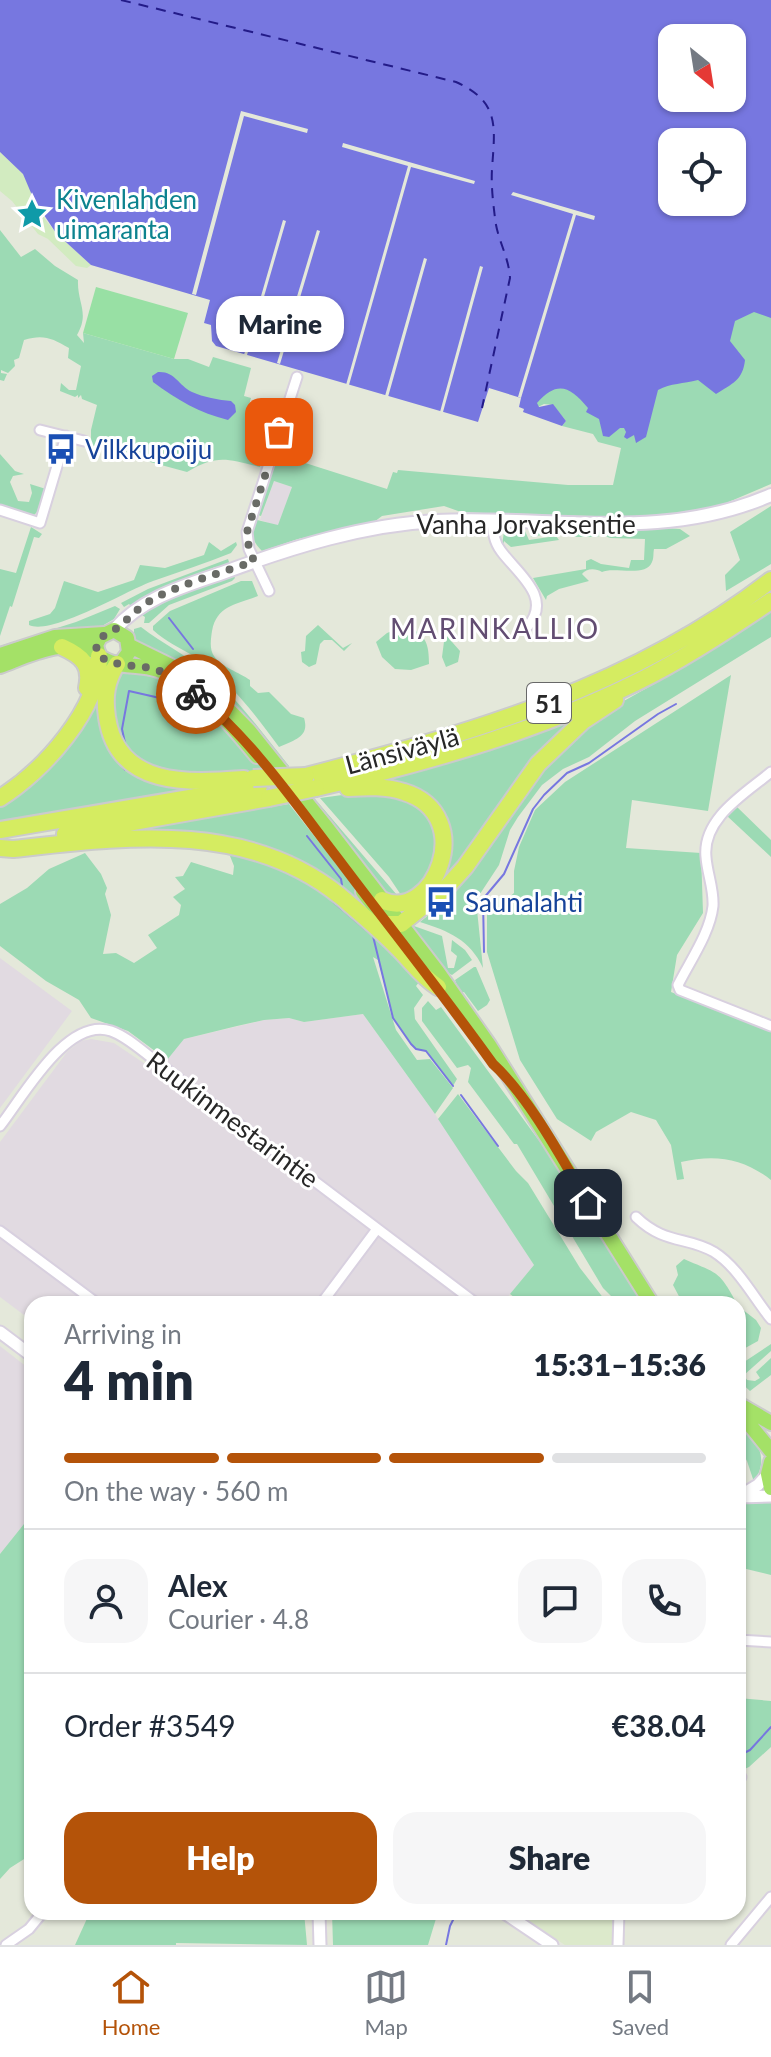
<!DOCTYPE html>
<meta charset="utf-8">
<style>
:root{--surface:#fff;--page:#f6f6f7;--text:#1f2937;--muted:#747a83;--line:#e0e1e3;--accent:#b45309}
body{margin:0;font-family:Lato,sans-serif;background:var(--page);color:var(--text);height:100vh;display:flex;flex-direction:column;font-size:30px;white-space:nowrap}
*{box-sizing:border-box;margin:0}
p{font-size:26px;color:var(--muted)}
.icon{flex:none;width:44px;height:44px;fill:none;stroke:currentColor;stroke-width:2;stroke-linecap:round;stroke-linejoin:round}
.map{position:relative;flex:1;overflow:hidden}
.drawer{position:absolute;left:24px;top:1296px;width:722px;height:624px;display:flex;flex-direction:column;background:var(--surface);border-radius:24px;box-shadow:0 2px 6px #0004}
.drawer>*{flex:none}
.needle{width:52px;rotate:150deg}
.tools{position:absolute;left:658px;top:24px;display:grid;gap:16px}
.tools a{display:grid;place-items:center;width:88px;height:88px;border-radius:16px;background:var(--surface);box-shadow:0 2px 6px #0004;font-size:40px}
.pin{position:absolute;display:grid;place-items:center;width:68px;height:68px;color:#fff;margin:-34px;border-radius:16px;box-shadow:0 4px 12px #0006}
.courier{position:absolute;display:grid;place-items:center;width:80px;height:80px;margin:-40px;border:6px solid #b45309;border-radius:50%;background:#fff;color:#222;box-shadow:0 2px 10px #0007}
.bubble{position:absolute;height:56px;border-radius:24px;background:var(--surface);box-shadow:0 2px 6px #0004;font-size:26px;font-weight:800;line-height:56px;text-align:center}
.overview em{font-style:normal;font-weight:800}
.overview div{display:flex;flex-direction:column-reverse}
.overview{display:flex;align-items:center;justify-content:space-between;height:136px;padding:0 40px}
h1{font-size:52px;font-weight:800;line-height:60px}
.bar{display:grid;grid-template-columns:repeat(4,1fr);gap:12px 8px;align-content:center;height:96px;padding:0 40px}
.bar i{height:10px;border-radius:6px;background:var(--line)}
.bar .on{background:var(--accent)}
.bar p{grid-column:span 4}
.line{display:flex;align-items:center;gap:20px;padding:0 40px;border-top:2px solid var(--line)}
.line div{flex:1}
.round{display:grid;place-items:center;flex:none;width:84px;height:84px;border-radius:24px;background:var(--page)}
.button{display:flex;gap:16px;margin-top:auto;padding:16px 40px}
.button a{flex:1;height:92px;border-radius:24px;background:var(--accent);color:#fff;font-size:32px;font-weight:800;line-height:92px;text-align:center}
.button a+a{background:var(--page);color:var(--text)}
.tabs{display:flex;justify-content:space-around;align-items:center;height:112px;border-top:2px solid var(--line);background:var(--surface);font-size:22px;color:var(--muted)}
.tabs a{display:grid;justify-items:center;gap:4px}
.tabs .on{color:var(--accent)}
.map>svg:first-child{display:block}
.industrial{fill:#e1dae1}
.education{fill:#dce9cb}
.green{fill:#9cdab4}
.sand{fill:#d2ebc0}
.pitch{fill:#98e0a4}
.water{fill:#7777e0;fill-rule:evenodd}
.pier{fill:#e4e8da}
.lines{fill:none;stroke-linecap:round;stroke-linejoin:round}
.stream{stroke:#7777e0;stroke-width:2}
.ferry{stroke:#231b88;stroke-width:2;stroke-dasharray:10 8;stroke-linecap:butt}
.minor-casing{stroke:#d8d0df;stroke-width:13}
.tertiary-casing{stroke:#d8d0df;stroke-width:15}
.secondary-casing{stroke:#d8d0df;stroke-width:16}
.primary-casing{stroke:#cbcbcb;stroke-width:18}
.motorway-casing{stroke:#cbcbcb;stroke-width:20}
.minor{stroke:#fff;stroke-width:9}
.tertiary{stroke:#fff;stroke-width:11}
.secondary{stroke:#fff;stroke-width:12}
.primary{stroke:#a4e167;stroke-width:14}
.motorway{stroke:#d5ec61;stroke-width:16}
.motorway-bridge-casing{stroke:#cbcbcb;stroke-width:20;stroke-linecap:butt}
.motorway-bridge{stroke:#d5ec61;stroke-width:16}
.done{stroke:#696b66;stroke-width:8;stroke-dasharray:0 14.4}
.route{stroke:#b45309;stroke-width:10}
.labels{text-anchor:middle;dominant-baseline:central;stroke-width:6;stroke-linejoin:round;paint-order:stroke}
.shield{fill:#fff;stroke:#686868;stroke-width:2}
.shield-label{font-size:24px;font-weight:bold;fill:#272727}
.culture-label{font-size:26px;fill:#0d838f;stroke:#fff;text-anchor:start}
.transit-label{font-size:26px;fill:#164399;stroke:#fff;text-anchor:start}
.street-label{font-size:26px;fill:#272727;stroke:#fff}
.neighbourhood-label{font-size:28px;letter-spacing:2px;fill:#624d72;stroke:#fff}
</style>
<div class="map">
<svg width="771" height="1945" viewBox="0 0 771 1945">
<rect width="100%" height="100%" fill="#e4e8da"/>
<path class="industrial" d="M274 481 292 487 278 526 260 520Z
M0 958 72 1011 0 1108Z
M363 1014 435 1114 534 1265 502 1304H32V1321L0 1297V1142L67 1052 81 1041 91 1039 114 1043 157 1072 184 1039 264 1020 289 1018 304 1022Z
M0 1346 32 1371V1514L0 1554Z"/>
<path class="education" d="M516 1912H614L612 1945H565Z"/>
<path class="green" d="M0 230 21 257 35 249 55 266 78 280C77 303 90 313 77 335L84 343 83 333 174 359H188L209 367 213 357 251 368 244 396 251 398 245 419 247 420 248 426 255 428V436L268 439 260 467C227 459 217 454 187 472L91 446V430L97 405 82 399 81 395 78 398V395L75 397 60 391 61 383 69 390H76L81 366 68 358 69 348C52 338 43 334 24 340L19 358 14 360 15 366 8 373 1 370V373L7 374 4 381 0 380Z
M771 279V484L712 509 664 517 528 515 461 512 444 506 382 516 374 522 298 539 262 551C251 540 251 534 257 520L278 525 292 487 274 481 261 516 255 514 277 454 387 489 393 472 397 473 398 470 568 485H613L621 448 598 442 593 434 562 426 566 421 553 405 544 404 538 407 534 398 672 306Z
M0 454 15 471 24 474 13 476 10 482 18 501 29 502 32 493 30 484 46 489 40 509 34 515 0 506Z
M771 506V564L726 591 725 575 740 560 730 532Z
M531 526 663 528 680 529 690 536 666 549H654C653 554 654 558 652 562 646 578 613 566 602 572 596 568 586 568 582 574L589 581 559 589 547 596 546 600 533 578 586 569V561L591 559 601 564 629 568 631 560H644L645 539 610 538 600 534 598 537H577L552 533 531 537Z
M31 527 42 534 39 538 34 537 12 607 10 606 0 636V569L16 573Z
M524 529 529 540 556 536 559 540 511 547 504 541 503 546 514 559 512 558 502 546 504 531Z
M209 542 221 551 236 542 237 545 231 553C206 563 181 571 156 580 130 588 53 636 29 625V621L50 614 55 608 64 581 98 592 134 580 140 565 165 568 204 555Z
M228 559 230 565 217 570 215 567 155 591 131 606 129 604 124 607 121 603 148 589Z
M233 574 235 578 232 581 169 605 149 623H144L145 617 142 615 163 600Z
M241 581H252L258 596C236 605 217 605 212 631 211 638 209 649 214 656 220 666 240 673 250 680V686L258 693 269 692 291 714 304 718C310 737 294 740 279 747 255 714 230 681 195 657 181 648 166 642 153 630V626L170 611Z
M115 606 120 609 114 619 102 626 0 649V646L76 622Z
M771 611V637L635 721 589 757 563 769 542 785 518 817 510 830 499 865 476 900 483 968C470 940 449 931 420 922L447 900 450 889 526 785 599 715 686 666Z
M318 625 343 648 352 643 344 651 332 640H324L320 644 316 664 309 667 302 662 301 652 305 651 306 636Z
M405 626C426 633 429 644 429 664L411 670 395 669 382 657 376 642 387 633Z
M141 627C163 644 188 656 208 673 239 700 263 734 289 766L282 767 134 641V629Z
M445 634 460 651 458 662 446 667 442 657Z
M126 672C181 670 233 732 265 771L227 776 154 771 123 750 110 715 115 677Z
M731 675 708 811 632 800 626 848 701 853 703 913 677 955 671 992 771 1032V1180C743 1158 715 1154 681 1162L684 1179 677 1180 671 1145 656 1120 631 1112 596 1132 591 1141 557 1119 520 1060 487 952V912L499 897 507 899 514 893V871L519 847 535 810 565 782Z
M100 682 114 752 208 786 0 821V802L5 799Z
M576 718 459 867 424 895 443 823 378 782 507 744Z
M372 791 417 803 438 832 431 875 403 898 389 877 320 798Z
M315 799 397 895 383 892 309 800Z
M289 804 389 931 292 862 113 833Z
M735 805 771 840V857L726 815Z
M85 853 101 874 107 888 105 894 111 915 103 954 116 953 134 963 157 948 148 935 179 915 181 905 173 897 185 889 175 877 183 876 191 862 233 875 234 866 230 856C304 857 371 933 420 981L416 986 423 995 414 1008 415 1019 457 1079 453 1086 426 1051 416 1049 411 1044 393 1018 378 960 373 957 396 1030 417 1060 430 1059 453 1088 435 1114 363 1014 304 1022 289 1018 264 1020 237 1026 184 1039 167 1060 128 1031 91 1018 79 1000 46 981 0 946V904L27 888 49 869Z
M414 926 442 936 448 968H454L457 956 451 951 452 940 465 950 472 960 452 975C437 968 418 942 414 926Z
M474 967H476L490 1000 487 1005 478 1011 464 992 460 993 455 980Z
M428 1001 436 1010 441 1007 540 1142 560 1165 646 1304H619L603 1288 517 1144H514L468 1082 471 1068 468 1065 457 1068 422 1021V1008Z
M458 1094 516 1171 528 1183 580 1268 608 1304H523L510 1294 534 1265 438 1119Z
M684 1259C718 1274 719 1270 737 1304L682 1302 673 1285 678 1275 676 1266Z
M738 1306 756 1320 761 1328 758 1341 738 1352Z
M771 1344V1351L744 1375 747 1380 755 1381 760 1378 756 1372 771 1358V1375L750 1391 738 1380V1366Z
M738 1418C755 1440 771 1455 754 1482L747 1461 738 1446Z
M754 1501 771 1503V1575L738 1567V1503Z
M32 1514V1854L10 1868 0 1879V1554Z
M738 1698 771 1701V1747L749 1767 738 1772Z
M90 1912H304L307 1945 176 1943V1945H75Z
M332 1912H438L428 1945H333Z"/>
<path class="sand" d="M0 152 23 174 45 219 56 233 91 265 87 268 76 266 48 239 38 234 12 201 0 191Z"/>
<path class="pitch" d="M96 287 188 313 174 359 83 333Z"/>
<path class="water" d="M0 0H771V318L754 312 735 321 730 341 745 360C743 380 732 384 716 394L698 380C683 384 671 383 658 390L646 437 636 443 634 435 627 439 624 437 626 432 624 428H620L609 437 603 436 599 419 586 412 588 408C570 386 557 380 537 403L539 407 553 404 566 421 562 426 523 412 524 409 519 407 521 398 489 388 478 422 216 346 212 341 211 325 204 323 210 300 91 265 56 233 34 200 23 174 0 152ZM672 38H732V98H672ZM672 142H732V202H672Z
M158 372C175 371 178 385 192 392 203 397 219 400 231 401L235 405 236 412 228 420C200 413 177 400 153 382L152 376Z"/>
<path class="pier" d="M241 111 308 129 307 133 244 116 196 295 192 294Z
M343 143 475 181 474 184 411 167 349 385H346L408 166 342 147Z
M513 192 595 216 594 220 576 215 521 398 518 397 573 214 511 195Z
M283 220 286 221 247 355H244Z
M317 230 320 231 280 364 277 363Z
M424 258 427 259 388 397 385 396Z
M480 266 483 267 443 412H440Z"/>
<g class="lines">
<path class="stream" d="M169 618 193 649
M99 722 110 751 125 770
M125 743 122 729 129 691 173 701 181 700
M307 836 341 879 342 885
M331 900 373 936 393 1018 411 1044 416 1049 426 1051 453 1086
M484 952 483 899 504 874 533 809 544 795 567 773 589 763 658 714 676 704
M461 1095 498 1146
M738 1756 750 1750 771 1727
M446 1945 450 1926 457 1912"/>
<path class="ferry" d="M121 0 456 82C500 102 495 126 492 169 491 185 493 202 495 218 497 239 509 257 510 278L482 408"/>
<defs>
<path id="minor" d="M40 430 84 441
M0 510 40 523 66 436
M492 521C493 532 494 542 501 551 517 573 553 597 528 626
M269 591 249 549 247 532 297 377
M771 772C746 793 702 818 706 857 707 873 714 889 713 906 710 933 690 961 678 985L680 990 771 1026
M0 1126C23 1097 67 1016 111 1031 128 1037 143 1052 157 1062L477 1304
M636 1217C665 1245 687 1236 714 1252 738 1267 754 1298 771 1319
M0 1231 98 1304
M321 1304 377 1229
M738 1640 771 1642
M738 1778 741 1777
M6 1945 29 1929 43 1912
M618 1945 619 1912
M731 1945 771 1897"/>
<path id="tertiary" d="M0 1332 32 1356
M738 1497 758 1485 768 1474
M739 1497 771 1496
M319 1912 320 1945
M503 1912 552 1945"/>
<path id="secondary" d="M114 630C143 597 185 586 225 572 293 547 363 525 436 521 551 515 661 543 771 495"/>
<path id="primary" d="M130 646 181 671 213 694 249 731 326 827 437 971 489 1045 652 1304
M0 655 55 637 104 634
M121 663 129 652 127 638 114 630 100 637 96 645 99 656C115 669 139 663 158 670 199 685 231 724 257 756
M0 666C30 655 64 637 96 652
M363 892 395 933
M740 1405 771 1423
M738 1410 771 1451
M771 1462 768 1474 771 1488"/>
<path id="motorway" d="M62 647C82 656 92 665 87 688
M117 664C106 681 104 697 107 717 117 788 189 783 244 779
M306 776C472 733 633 687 771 580
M316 788C430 762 546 729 651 675 693 653 732 627 771 601
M348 788C367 787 386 786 404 792 479 815 433 924 382 900
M0 798C43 771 100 709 99 656
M0 830 259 786
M65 834 269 798
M0 848 13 849C125 837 246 820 340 896 360 913 381 930 399 949 412 962 422 977 438 987
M388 924H401L447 887 465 867 538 764 583 721 615 700"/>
</defs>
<use href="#minor" class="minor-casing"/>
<use href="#tertiary" class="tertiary-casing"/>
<use href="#secondary" class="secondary-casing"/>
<use href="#primary" class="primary-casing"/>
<use href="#motorway" class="motorway-casing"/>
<use href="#minor" class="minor"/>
<use href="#tertiary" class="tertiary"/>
<use href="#secondary" class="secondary"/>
<use href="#primary" class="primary"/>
<use href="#motorway" class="motorway"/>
<defs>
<path id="motorway-bridge" d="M253 778 306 776
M269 798 316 788"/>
</defs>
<use href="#motorway-bridge" class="motorway-bridge-casing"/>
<use href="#motorway-bridge" class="motorway-bridge"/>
</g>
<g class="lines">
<path class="done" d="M196 694C185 684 172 675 157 670 136 663 110 669 96 652 97 636 103 637 114 630 126 622 135 610 148 602 180 583 220 574 254 561L249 549 247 532 279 432"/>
<path class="route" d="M196 694C252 740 295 803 339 860 390 928 443 994 493 1064 530 1098 562 1159 588 1203"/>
</g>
<defs>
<symbol id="sight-bare" viewBox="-9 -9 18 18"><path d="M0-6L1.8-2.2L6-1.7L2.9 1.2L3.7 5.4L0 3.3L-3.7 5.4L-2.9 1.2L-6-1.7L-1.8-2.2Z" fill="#0f9aa8" stroke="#fff" stroke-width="2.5" paint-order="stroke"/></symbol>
<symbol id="bus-bare" viewBox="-9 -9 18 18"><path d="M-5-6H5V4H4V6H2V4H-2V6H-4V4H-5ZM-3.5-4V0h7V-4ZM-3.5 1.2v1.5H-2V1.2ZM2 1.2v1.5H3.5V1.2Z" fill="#1a4fb4" stroke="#fff" stroke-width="2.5" paint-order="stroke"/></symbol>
</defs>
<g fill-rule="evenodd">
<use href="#sight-bare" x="10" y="192" width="44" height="44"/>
<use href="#bus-bare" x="39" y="427" width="44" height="44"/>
<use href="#bus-bare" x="419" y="880" width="44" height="44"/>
</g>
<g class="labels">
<rect class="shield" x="527" y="683" width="44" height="40" rx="6"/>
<g class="shield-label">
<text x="549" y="703">51</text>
</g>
<g class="culture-label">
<text x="56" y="199">Kivenlahden<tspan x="56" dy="30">uimaranta</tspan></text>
</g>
<g class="transit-label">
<text x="85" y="449">Vilkkupoiju</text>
<text x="465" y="902">Saunalahti</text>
</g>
<g class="street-label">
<text x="526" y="524">Vanha Jorvaksentie</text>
<text transform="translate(402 750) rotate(-15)">Länsiväylä</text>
<text transform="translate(233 1119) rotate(37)">Ruukinmestarintie</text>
</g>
<g class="neighbourhood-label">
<text x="495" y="628">MARINKALLIO</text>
</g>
</g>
</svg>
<div class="tools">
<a><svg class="needle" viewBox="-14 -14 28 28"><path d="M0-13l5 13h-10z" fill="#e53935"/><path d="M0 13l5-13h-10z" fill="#747a83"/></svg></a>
<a><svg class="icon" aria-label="locate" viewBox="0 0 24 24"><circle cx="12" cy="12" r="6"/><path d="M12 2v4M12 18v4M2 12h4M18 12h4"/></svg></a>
</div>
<div class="pin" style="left:279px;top:432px;background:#ea580c"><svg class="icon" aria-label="bag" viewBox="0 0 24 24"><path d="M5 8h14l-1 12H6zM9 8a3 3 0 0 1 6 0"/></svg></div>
<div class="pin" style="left:588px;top:1203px;background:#1f2937"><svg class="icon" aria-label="home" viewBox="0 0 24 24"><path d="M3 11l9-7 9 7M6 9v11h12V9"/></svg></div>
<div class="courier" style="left:196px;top:694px"><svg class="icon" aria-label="bike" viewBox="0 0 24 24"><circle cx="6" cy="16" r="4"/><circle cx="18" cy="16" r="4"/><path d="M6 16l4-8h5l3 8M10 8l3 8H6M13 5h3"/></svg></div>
<div class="bubble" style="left:216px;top:296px;width:128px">Marine</div>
<section class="drawer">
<div class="overview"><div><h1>4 min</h1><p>Arriving in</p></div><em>15:31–15:36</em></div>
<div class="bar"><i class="on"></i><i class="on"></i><i class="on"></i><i></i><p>On the way · 560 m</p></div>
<div class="line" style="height:144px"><a class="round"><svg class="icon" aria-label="person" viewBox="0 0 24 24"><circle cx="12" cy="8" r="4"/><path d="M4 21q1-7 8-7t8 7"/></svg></a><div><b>Alex</b><p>Courier · 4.8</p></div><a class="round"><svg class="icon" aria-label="chat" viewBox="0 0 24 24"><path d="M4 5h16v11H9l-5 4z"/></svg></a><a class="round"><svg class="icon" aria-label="phone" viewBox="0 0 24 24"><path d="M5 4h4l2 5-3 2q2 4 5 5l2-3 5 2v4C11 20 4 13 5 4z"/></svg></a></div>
<div class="line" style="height:104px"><div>Order #3549</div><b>€38.04</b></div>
<div class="button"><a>Help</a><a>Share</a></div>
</section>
</div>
<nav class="tabs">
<a class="on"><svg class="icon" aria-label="home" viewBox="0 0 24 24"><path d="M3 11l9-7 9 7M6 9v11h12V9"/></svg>Home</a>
<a><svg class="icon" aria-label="map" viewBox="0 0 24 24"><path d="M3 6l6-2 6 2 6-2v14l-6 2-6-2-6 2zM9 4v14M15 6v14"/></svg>Map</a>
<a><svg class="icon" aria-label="saved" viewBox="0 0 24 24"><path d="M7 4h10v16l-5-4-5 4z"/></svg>Saved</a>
</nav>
